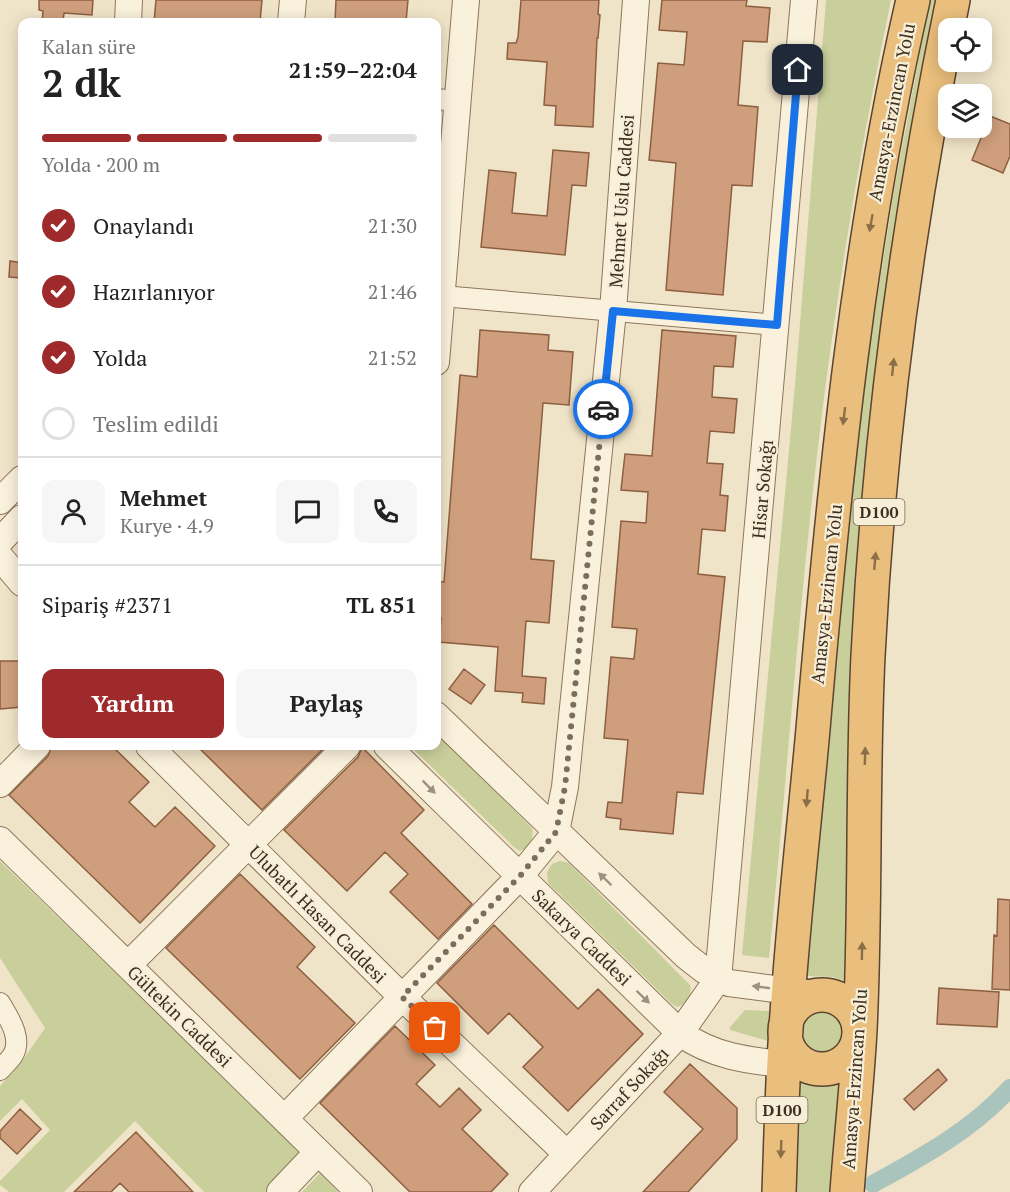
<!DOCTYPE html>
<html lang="tr">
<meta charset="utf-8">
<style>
:root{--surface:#fff;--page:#f6f6f6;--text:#222;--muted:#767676;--line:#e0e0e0;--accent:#9e2a2b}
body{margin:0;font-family:"PT Serif",serif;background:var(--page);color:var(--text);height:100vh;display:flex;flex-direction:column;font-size:22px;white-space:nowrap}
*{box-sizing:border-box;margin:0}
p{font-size:20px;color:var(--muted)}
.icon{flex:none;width:33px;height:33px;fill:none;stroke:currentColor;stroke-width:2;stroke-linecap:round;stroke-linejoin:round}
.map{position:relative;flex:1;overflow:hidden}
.side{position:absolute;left:18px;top:18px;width:423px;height:732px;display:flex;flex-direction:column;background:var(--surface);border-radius:12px;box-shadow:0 3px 15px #0003}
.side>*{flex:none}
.buttons{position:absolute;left:938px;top:18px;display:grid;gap:12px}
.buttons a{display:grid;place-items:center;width:54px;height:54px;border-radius:12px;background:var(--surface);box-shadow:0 3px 15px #0003;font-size:30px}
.pin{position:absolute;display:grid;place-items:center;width:51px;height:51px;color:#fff;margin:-26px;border-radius:12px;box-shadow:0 3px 9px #0006}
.courier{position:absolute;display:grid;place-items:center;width:60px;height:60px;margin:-30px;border:4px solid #1a73e8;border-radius:50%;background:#fff;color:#222;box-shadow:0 2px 8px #0007}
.head em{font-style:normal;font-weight:700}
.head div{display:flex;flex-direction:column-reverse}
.head{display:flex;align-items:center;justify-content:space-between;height:102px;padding:0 24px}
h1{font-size:39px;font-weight:700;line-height:45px}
.bar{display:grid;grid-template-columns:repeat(4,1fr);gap:9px 6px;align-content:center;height:72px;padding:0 24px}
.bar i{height:8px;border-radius:4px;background:var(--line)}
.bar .selected{background:var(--accent)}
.bar p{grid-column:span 4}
.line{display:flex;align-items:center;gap:15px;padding:0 24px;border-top:2px solid var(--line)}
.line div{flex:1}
.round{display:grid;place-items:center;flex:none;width:63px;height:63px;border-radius:12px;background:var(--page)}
ol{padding:0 24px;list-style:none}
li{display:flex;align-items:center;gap:18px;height:66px}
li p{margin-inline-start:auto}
li .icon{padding:6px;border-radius:50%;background:var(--accent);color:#fff;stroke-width:4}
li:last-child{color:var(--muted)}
li i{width:33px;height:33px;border:3px solid var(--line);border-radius:50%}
.button{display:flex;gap:12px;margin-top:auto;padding:12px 24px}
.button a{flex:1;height:69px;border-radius:12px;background:var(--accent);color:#fff;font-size:24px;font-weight:700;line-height:69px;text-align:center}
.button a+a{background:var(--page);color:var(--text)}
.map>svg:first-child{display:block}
.green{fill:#c9cf9b}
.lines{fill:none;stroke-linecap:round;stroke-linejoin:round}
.canal{stroke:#a9c4bc;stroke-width:18}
.building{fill:#cf9f7d;stroke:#8d5f41;stroke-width:1.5}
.minor-casing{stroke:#8d765c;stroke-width:22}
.tertiary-casing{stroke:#8d765c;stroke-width:28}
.trunk-casing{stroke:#5b4430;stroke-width:36}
.minor{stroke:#faf1dc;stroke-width:20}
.tertiary{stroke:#faf1dc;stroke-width:26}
.trunk{stroke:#eabe7c;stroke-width:33}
.oneway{fill:#8b6f49}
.oneway2{fill:#9c907e}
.done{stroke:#7c6e5b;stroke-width:6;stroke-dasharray:0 10.8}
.route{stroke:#1a73e8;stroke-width:8}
.labels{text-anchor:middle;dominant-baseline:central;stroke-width:4.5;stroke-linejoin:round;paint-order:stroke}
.shield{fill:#f7eed8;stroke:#756857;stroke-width:1.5}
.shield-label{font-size:16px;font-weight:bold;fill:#3d2e20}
.street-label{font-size:18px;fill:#3d2e20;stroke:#f7eed8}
</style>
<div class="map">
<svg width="1010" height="1192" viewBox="0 0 1010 1192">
<rect width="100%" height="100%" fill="#f0e4c8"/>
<path class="green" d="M826 0H891C871 97 853 194 839 291 805 511 791 737 769 958L742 955 795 385Z
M930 0H940L847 981 832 977 807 976 803 971 855 465 866 370 895 185Z
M437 732 532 828C534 839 531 847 520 851L514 847 410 746H436Z
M0 861 302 1154 265 1192H204L135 1121 64 1192H9L0 1185V1181L50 1130 22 1099 0 1121V1086L20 1064 45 1028 0 958Z
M560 861 569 863 690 985C692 996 689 1004 677 1007L672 1004 548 883 547 872 552 864Z
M799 1031a23 23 0 1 1 46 0a23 23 0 1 1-46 0Z
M745 1010 770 1011 768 1041 730 1030V1027Z
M798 1082 842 1083 831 1192H796Z
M320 1173 338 1192H302Z"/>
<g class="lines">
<path class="canal" d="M873 1184C922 1157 972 1130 1010 1088"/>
</g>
<path class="building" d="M39 0H93L92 15 64 13 63 22H42L43 11 39 10Z
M156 0H262L260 22H154Z
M336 0H408L406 22H335Z
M521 0H599L598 14 600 15 598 38H597L593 127 555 125 556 106 544 105 547 62 507 59 508 43H516L518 37Z
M662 0H747L746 6 770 8 767 42 743 41 738 105 758 107 752 186 732 185 723 295 666 290 676 163 649 160 651 140 658 63 684 65 687 32 659 30Z
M990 116 1010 124V156L1003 173 972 160Z
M553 150 589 153 586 186 572 185 565 255 481 247 489 170 516 173 512 213 547 216Z
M10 261 22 263V278L9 277Z
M480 330 549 335 548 350 573 352 569 405 543 403 531 559 554 561 549 623 526 621 522 676 546 678 544 704 522 702 523 693 495 691 498 647 439 642 441 618 436 617V581L444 582 460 375 477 377Z
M662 330 736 336 733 367 714 366 712 397 737 399 734 433 710 431 707 463 723 464 720 495 728 496 725 531 702 529 698 574 725 577 703 794 677 792 673 834 620 829 621 819 606 817 608 802 622 803 628 740 604 738 611 657 634 659 637 629 612 627 621 521 646 523 648 492 621 490 625 454 652 456Z
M0 661H22V707L0 709Z
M464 669 485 685 471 704 449 689Z
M52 746H112L149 782 129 802 155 827 175 807 215 846 140 923 9 795 48 756Z
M197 746H326L262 810Z
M362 747 424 810 401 833 472 904 438 939 390 892 408 874 385 852 347 891 284 830 358 757Z
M240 874 315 947 297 967 355 1023 300 1079 166 948Z
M998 899 1010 900V990L992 989 994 935 997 936Z
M494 925 578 1009 598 989 643 1034 568 1111 523 1067 543 1047 509 1013 488 1034 437 983Z
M939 988 999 992 997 1027 937 1024Z
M395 1026 435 1065 416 1084 440 1107 459 1088 481 1110 462 1129 508 1174 491 1192H410L320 1103Z
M690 1064 737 1108V1139L688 1192H643L703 1129 664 1092Z
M938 1069 947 1080 914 1110 904 1099Z
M20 1109 41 1129 17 1154 0 1138V1131Z
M136 1132 193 1192H129L120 1183 111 1192H74Z"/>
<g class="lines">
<defs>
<path id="minor" d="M436 99 457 101
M442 296 777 325
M0 1003C8 1017 23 1038 13 1055 10 1060 4 1065 0 1070"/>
<path id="tertiary" d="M128 22 129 0
M291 22 293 0
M436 362 466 0
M0 501 22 479
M0 541 22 518
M0 557 22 583
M436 715 686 956 704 970 729 983 819 995
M149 746 402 997 567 1154
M387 746 680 1033C721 1062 763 1061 810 1067
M0 784 37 746
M0 840 359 1192
M128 965 347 746
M285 1118 520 876 556 832 565 787 613 311 636 0
M280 1192 318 1152
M532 1192 680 1033 718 979 804 0"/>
<path id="trunk" d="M785 1032a37 37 0 1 1 74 0a37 37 0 1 1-74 0Z
M779 1192C781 1138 782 1083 786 1029 792 929 804 829 813 729 834 485 858 239 913 0
M847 1192C851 1138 857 1084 860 1030 866 906 862 781 868 656 879 435 908 217 953 0"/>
</defs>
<use href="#minor" class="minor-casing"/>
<use href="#tertiary" class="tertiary-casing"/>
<use href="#trunk" class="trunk-casing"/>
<use href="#minor" class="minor"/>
<use href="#tertiary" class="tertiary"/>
<use href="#trunk" class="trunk"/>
</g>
<defs><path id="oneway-solid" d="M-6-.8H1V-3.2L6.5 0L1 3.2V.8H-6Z" transform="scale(1.5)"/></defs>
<g class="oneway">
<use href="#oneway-solid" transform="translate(871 223) rotate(100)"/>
<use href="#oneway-solid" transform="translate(893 367) rotate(-84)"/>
<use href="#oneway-solid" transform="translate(844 416) rotate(97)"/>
<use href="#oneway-solid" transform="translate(875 561) rotate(-85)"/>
<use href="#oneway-solid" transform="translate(865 756) rotate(-89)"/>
<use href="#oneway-solid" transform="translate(807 798) rotate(95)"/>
<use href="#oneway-solid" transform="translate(862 951) rotate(-89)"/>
<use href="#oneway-solid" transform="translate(781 1149) rotate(92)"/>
</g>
<g class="oneway2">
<use href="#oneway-solid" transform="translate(429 787) rotate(45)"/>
<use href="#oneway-solid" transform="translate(605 879) rotate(-136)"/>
<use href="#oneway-solid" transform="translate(761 987) rotate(-172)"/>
<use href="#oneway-solid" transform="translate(643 997) rotate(44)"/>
</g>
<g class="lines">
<path class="done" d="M435 1028 402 997 520 876 556 832 565 787 603 409"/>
<path class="route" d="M603 409 613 311 777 325 798 70"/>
</g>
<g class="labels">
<g class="shield">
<rect x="853.5" y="499" width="51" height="26" rx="4.5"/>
<rect x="756.5" y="1097" width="51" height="26" rx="4.5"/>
</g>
<g class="shield-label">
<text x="879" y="512">D100</text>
<text x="782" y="1110">D100</text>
</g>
<g class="street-label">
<text transform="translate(891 112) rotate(-79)">Amasya-Erzincan Yolu</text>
<text transform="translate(621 201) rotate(-86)">Mehmet Uslu Caddesi</text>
<text transform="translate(762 489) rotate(-85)">Hisar Sokağı</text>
<text transform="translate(826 594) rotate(-84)">Amasya-Erzincan Yolu</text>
<text transform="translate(318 914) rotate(45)">Ulubatlı Hasan Caddesi</text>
<text transform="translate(582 937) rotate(44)">Sakarya Caddesi</text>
<text transform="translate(180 1016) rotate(44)">Gültekin Caddesi</text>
<text transform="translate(854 1079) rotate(-86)">Amasya-Erzincan Yolu</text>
<text transform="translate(629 1088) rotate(-47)">Sarraf Sokağı</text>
</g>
</g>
</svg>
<div class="buttons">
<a><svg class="icon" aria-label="locate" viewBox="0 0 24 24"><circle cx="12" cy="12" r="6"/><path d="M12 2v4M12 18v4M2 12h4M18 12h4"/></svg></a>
<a><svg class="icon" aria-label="layers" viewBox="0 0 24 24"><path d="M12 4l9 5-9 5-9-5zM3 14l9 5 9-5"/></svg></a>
</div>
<div class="pin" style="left:435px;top:1028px;background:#ea580c"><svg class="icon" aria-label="bag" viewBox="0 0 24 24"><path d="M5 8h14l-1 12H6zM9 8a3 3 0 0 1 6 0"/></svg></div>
<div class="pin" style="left:798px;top:70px;background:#1f2937"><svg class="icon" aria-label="home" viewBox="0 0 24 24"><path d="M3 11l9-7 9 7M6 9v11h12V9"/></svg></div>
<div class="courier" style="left:603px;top:409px"><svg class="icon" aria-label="car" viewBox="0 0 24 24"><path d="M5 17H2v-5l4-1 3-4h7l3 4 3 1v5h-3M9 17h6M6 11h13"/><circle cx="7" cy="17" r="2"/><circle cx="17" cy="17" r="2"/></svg></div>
<section class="side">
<div class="head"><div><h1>2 dk</h1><p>Kalan süre</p></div><em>21:59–22:04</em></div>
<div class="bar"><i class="selected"></i><i class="selected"></i><i class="selected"></i><i></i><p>Yolda · 200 m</p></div>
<ol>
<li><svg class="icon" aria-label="check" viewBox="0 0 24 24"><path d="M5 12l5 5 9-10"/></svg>Onaylandı<p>21:30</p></li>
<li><svg class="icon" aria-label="check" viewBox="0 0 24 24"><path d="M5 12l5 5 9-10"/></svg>Hazırlanıyor<p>21:46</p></li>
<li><svg class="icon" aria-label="check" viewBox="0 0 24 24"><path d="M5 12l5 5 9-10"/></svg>Yolda<p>21:52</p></li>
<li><i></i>Teslim edildi</li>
</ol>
<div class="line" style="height:108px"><a class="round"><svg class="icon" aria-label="person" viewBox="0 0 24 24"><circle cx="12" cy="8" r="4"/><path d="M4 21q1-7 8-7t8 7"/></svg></a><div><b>Mehmet</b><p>Kurye · 4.9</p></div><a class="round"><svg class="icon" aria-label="chat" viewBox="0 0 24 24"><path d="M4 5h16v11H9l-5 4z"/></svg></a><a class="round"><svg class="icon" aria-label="phone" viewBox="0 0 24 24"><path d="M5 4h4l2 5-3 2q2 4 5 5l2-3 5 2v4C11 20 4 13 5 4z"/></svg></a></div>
<div class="line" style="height:78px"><div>Sipariş #2371</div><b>TL 851</b></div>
<div class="button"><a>Yardım</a><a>Paylaş</a></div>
</section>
</div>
